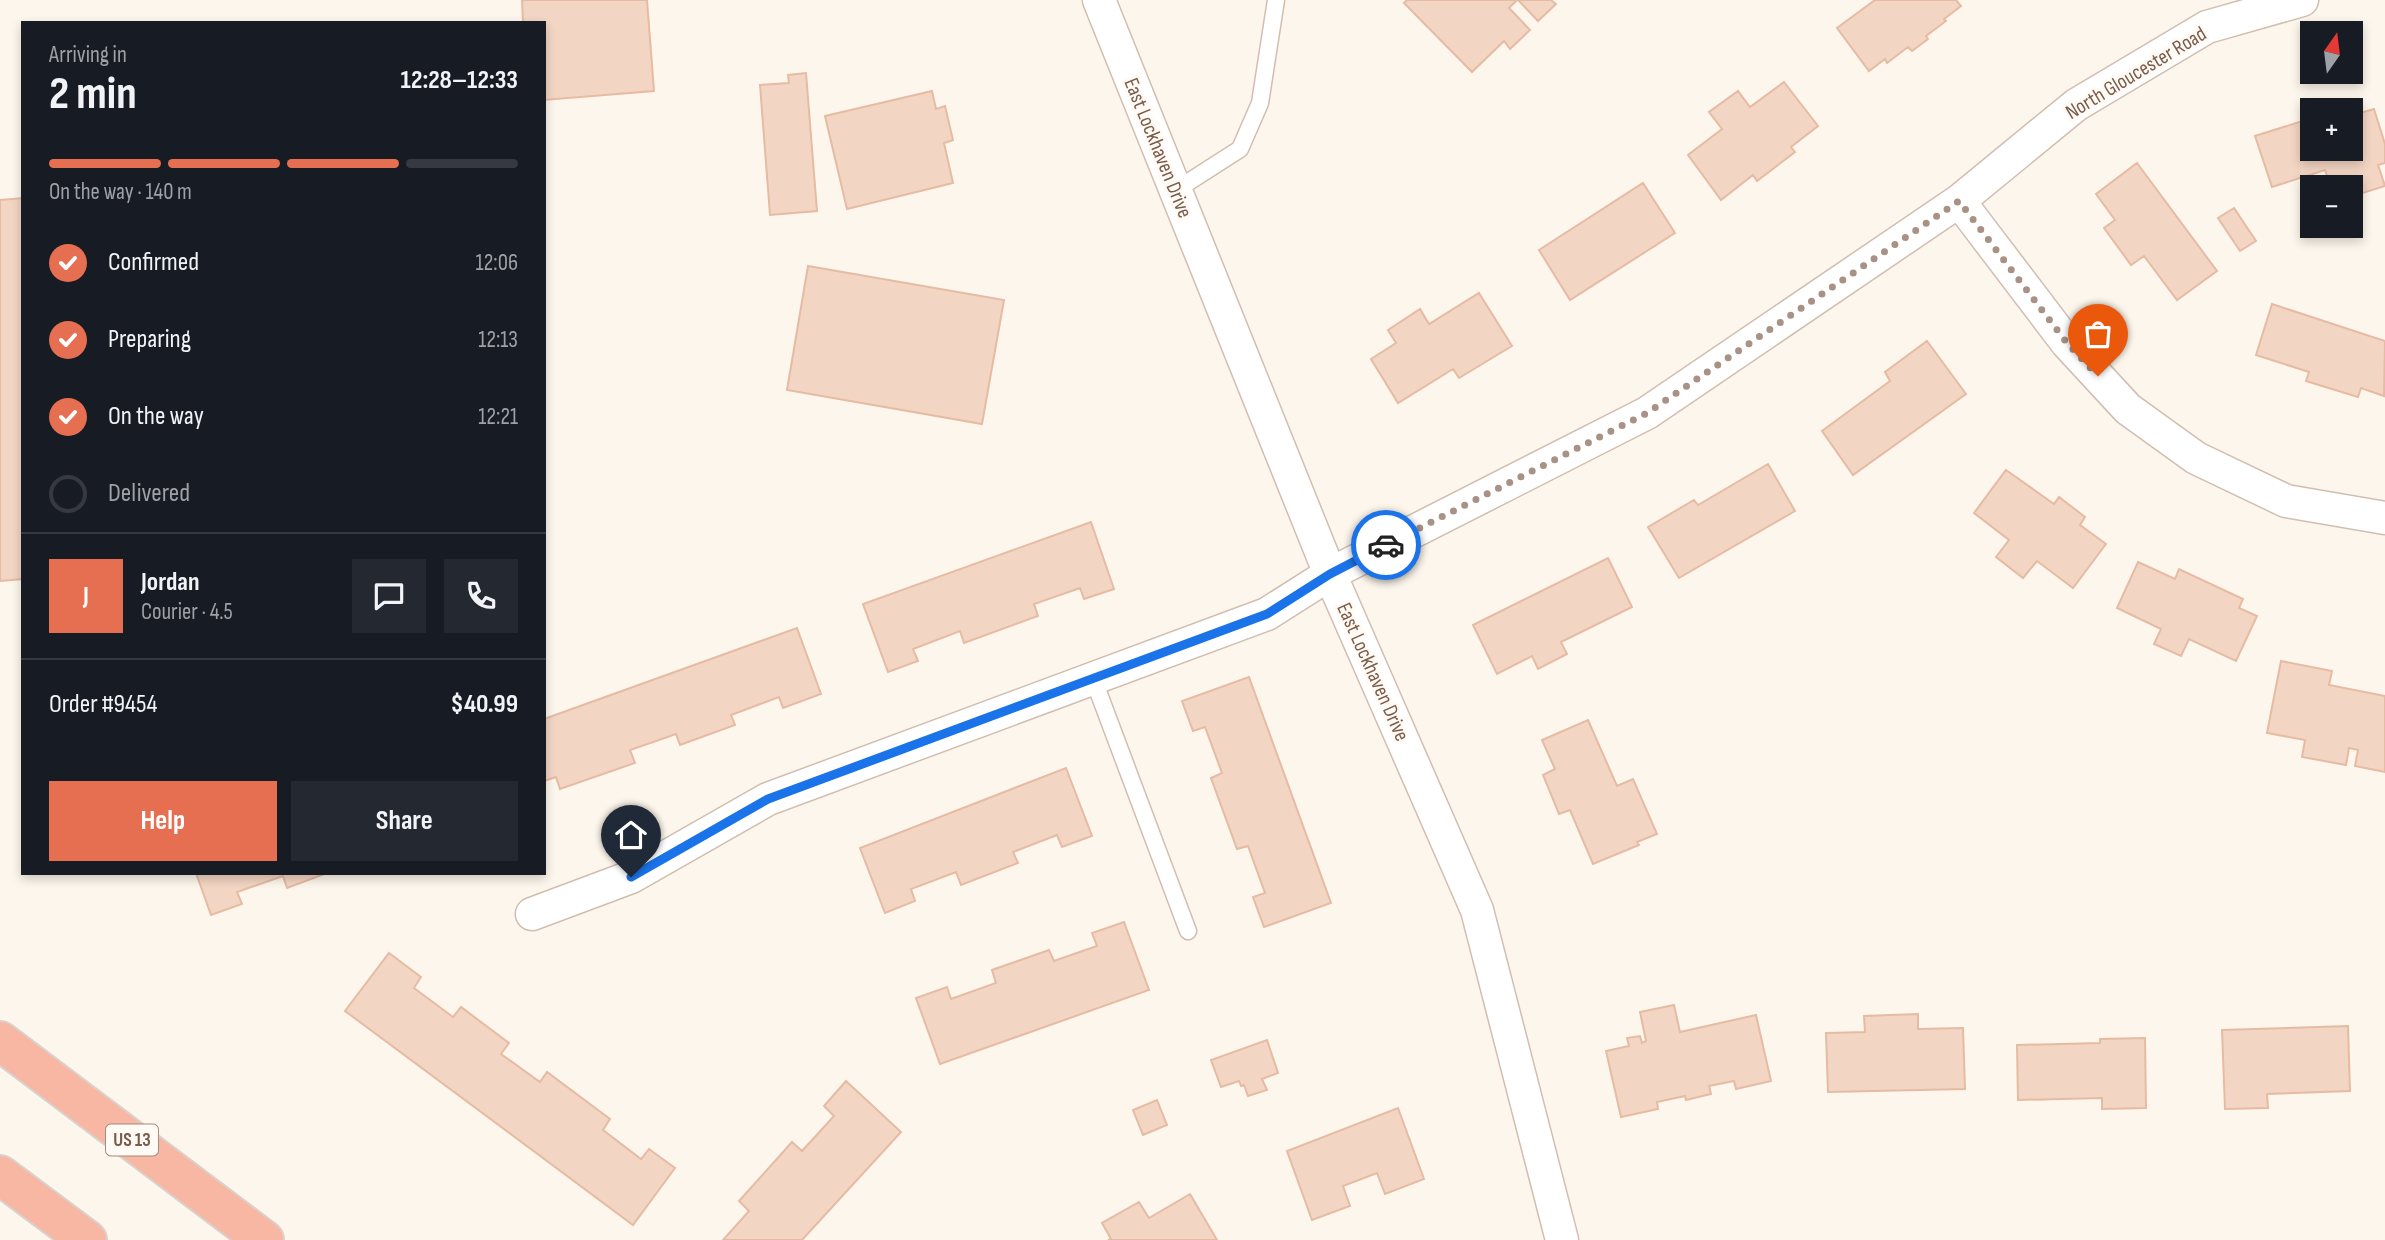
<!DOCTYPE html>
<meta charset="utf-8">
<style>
:root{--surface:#171b24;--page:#242831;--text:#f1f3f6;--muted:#9ea1a6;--line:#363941;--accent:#e76f51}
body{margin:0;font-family:"Sofia Sans Condensed",sans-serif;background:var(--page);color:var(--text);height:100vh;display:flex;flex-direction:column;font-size:26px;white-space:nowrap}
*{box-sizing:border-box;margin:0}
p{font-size:23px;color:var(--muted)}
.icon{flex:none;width:38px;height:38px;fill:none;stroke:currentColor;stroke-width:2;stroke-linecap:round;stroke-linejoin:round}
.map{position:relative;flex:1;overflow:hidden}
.panel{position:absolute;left:21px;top:21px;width:525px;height:854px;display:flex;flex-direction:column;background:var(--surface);border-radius:0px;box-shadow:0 4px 10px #0003}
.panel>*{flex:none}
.needle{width:46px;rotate:14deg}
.controls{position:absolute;left:2300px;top:21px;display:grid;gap:14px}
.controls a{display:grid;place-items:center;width:63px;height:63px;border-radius:0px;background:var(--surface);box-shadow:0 4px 10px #0003;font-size:35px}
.pin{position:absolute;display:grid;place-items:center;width:60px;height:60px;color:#fff;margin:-72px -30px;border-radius:50% 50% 50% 0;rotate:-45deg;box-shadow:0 0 7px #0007}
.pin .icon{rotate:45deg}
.courier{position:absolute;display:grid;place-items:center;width:70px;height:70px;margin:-35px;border:5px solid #1a73e8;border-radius:50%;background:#fff;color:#222;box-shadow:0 2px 9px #0007}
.overview em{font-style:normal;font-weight:700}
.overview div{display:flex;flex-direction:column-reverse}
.overview{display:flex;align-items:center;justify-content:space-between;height:119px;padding:0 28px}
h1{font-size:46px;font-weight:700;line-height:52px}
.bar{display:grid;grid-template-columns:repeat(4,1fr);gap:10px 7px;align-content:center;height:84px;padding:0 28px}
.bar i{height:9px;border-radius:5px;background:var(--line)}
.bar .on{background:var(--accent)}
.bar p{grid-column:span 4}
.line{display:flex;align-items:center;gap:18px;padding:0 28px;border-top:2px solid var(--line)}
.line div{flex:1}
.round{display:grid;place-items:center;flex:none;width:74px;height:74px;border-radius:0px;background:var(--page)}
ol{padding:0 28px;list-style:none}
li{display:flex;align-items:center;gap:21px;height:77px}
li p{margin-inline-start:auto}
li .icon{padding:7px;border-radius:50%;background:var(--accent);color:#fff;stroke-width:4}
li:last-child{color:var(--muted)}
li i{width:38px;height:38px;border:4px solid var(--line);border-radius:50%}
.action{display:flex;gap:14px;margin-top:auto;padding:14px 28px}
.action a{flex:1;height:80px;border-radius:0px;background:var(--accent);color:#fff;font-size:28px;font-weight:700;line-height:80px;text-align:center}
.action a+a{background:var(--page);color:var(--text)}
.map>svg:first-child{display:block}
.building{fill:#f3d5c3;stroke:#e6bba3;stroke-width:2}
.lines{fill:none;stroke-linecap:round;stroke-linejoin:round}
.service-casing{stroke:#d1beb0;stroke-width:19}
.minor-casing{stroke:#d1beb0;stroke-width:35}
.motorway-casing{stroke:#dad1cd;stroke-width:42}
.service{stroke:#fff;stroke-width:16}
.minor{stroke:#fff;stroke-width:32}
.motorway{stroke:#f7b7a3;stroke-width:38}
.done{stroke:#a89285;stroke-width:7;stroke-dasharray:0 12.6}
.route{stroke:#1a73e8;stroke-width:9}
.labels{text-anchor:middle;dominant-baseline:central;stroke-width:6;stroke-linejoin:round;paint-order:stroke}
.shield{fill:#fffaf3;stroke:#a28b7f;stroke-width:2}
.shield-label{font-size:19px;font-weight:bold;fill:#7a5c4d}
.street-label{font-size:21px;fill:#7a5c4d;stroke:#fffaf3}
</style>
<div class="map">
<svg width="2385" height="1240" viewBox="0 0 2385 1240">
<rect width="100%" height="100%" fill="#fdf6ec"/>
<path class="building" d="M522 0H647L654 91 544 100V23H523Z
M1407 0H1517L1509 8 1530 30 1510 49 1504 41 1472 72 1404 3Z
M1518 0H1551L1556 4 1538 21Z
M1875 0H1956L1961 6 1944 19 1946 21 1926 36 1928 39 1912 51 1908 47 1887 63 1885 59 1869 71 1837 28Z
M806 73 817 211 770 215 760 85 789 83 788 75Z
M1784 82 1818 126 1791 147 1795 152 1757 181 1753 175 1721 200 1688 155 1722 129 1709 112 1738 91 1750 107Z
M932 91 936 109 945 106 953 140 944 143 953 183 847 209 825 116Z
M2374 109 2385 144V163L2378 165 2385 186 2350 197V187H2334L2332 181 2329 182 2325 170 2272 187 2255 136 2312 118V149H2350V116Z
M2137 163 2217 271 2177 300 2144 256 2131 265 2104 228 2115 220 2096 194Z
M1643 183 1675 233 1570 300 1539 250Z
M23 198V579L0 581V200Z
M2234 208 2256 241 2240 251 2218 218Z
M808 266 1004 300 982 424 787 390Z
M1479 293 1512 346 1459 378 1453 369 1398 403 1371 359 1396 343 1388 330 1420 309 1429 324Z
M2272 304 2385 341 2384 396 2361 388 2358 397 2306 381 2309 372 2256 355Z
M1927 341 1966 394 1853 475 1822 431 1890 381 1885 372Z
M1768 464 1795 511 1679 578 1648 527 1694 500 1698 505Z
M2006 470 2054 504 2059 497 2085 517 2080 525 2106 544 2073 588 2037 561 2023 578 1996 557 2009 540 1974 513Z
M1091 522 1114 589 1084 599 1080 588 1034 604 1038 616 964 643 960 631 913 649 918 661 888 672 863 604Z
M1608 558 1632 607 1561 642 1567 654 1538 669 1532 656 1497 674 1473 625Z
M2138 562 2175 579 2179 569 2243 599 2239 608 2257 616 2236 661 2189 639 2181 656 2154 644 2161 629 2117 608Z
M797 628 821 694 783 708 779 697 731 715 735 725 680 745 676 734 630 750 635 763 560 789 556 777 544 781V719Z
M2281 661 2332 671 2329 685 2385 696V772L2355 766 2358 750 2349 748 2346 765 2302 757 2305 740 2267 733Z
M1249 677 1331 903 1264 927 1253 897 1265 893 1248 846 1237 849 1211 778 1222 773 1205 727 1193 731 1182 701Z
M1588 720 1617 786 1633 779 1657 834 1637 842 1639 845 1593 864 1570 810 1559 814 1543 775 1555 769 1542 740Z
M1066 768 1092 836 1062 847 1057 835 1013 852 1018 863 961 885 956 872 911 889 915 901 885 913 860 848Z
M196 873H327L287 888 283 876 237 892 242 904 211 915Z
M1124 922 1149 990 940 1064 916 998 947 987 951 999 996 983 992 970 1049 950 1054 961 1097 946 1092 933Z
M389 953 421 977 414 988 453 1017 461 1007 509 1043 501 1054 540 1082 547 1072 610 1119 603 1130 641 1159 649 1149 675 1168 633 1225 345 1011Z
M1674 1005 1680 1032 1756 1015 1771 1081 1736 1089 1734 1081 1709 1086 1711 1094 1686 1100 1685 1096 1657 1102 1658 1109 1621 1117 1606 1051 1629 1046 1627 1038 1640 1036 1642 1043 1646 1041 1640 1012Z
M1918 1014V1029L1963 1028 1965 1089 1828 1092 1826 1033 1865 1032 1864 1016Z
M2348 1026 2350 1091 2267 1094 2268 1108 2225 1109 2222 1030Z
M2145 1038 2146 1108 2102 1109V1098L2018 1100 2017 1045 2100 1043V1039Z
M1267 1040 1278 1073 1262 1079 1267 1090 1248 1096 1244 1085 1241 1086 1239 1081 1221 1087 1211 1060Z
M846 1081 901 1132 802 1240H723L749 1211 739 1201 792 1142 802 1151 834 1116 824 1106Z
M1157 1100 1167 1125 1143 1135 1133 1110Z
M1398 1108 1424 1179 1385 1194 1377 1173 1343 1186 1350 1206 1312 1220 1287 1151Z
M1190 1194 1217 1240H1108L1111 1239 1102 1223 1139 1202 1149 1218Z"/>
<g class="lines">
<defs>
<path id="service" d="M1176 190 1240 149 1260 103 1276 0
M1093 678 1188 931"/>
<path id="minor" d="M1099 0 1330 574 1477 910 1562 1240
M1959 201 2067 343 2128 409 2196 458 2286 501 2385 518
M532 914 631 877 768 799 1267 614 1330 574 1647 413 1959 201 2076 105 2207 27 2302 0"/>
<path id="motorway" d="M0 1041 264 1240
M0 1175 87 1240"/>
</defs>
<use href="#service" class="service-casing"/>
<use href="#minor" class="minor-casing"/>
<use href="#motorway" class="motorway-casing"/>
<use href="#service" class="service"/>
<use href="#minor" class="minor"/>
<use href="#motorway" class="motorway"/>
</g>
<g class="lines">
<path class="done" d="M1386 545 1647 413 1959 201 2067 343 2098 376"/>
<path class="route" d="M631 877 768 799 1267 614 1330 574 1386 545"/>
</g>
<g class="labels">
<rect class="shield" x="106" y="1124.5" width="52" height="31" rx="5"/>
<g class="shield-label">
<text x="132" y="1140">US 13</text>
</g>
<g class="street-label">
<text transform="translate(2136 73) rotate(-31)">North Gloucester Road</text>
<text transform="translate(1158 148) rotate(68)">East Lockhaven Drive</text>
<text transform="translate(1373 672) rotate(66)">East Lockhaven Drive</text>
</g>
</g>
</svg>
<div class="controls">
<a><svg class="needle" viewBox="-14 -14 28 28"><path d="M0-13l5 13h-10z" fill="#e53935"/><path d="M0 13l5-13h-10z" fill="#9ea1a6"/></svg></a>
<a>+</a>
<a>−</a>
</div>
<div class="pin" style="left:2098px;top:376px;background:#ea580c"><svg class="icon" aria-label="bag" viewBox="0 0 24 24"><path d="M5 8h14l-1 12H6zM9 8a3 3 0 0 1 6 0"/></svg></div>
<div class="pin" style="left:631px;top:877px;background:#1f2937"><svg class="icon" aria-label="home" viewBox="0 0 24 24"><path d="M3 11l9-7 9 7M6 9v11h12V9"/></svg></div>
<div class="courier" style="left:1386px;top:545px"><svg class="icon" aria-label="car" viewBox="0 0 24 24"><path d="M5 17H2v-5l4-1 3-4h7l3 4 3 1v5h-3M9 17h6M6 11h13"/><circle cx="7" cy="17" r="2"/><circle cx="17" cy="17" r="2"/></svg></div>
<section class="panel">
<div class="overview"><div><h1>2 min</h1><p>Arriving in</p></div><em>12:28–12:33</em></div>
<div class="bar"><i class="on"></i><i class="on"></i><i class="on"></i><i></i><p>On the way · 140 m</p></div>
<ol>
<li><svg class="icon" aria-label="check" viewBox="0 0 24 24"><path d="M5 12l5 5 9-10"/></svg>Confirmed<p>12:06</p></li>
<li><svg class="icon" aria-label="check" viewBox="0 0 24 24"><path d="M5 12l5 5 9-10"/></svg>Preparing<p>12:13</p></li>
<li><svg class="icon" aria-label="check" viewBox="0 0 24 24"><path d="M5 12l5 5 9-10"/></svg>On the way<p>12:21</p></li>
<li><i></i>Delivered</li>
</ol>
<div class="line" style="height:126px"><b class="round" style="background:var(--accent);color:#fff">J</b><div><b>Jordan</b><p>Courier · 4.5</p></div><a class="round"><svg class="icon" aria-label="chat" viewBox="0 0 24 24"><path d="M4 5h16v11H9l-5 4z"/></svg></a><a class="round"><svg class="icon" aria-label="phone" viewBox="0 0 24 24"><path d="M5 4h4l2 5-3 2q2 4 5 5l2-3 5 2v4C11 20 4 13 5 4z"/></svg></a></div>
<div class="line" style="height:91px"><div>Order #9454</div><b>$40.99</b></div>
<div class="action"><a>Help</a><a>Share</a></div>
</section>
</div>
